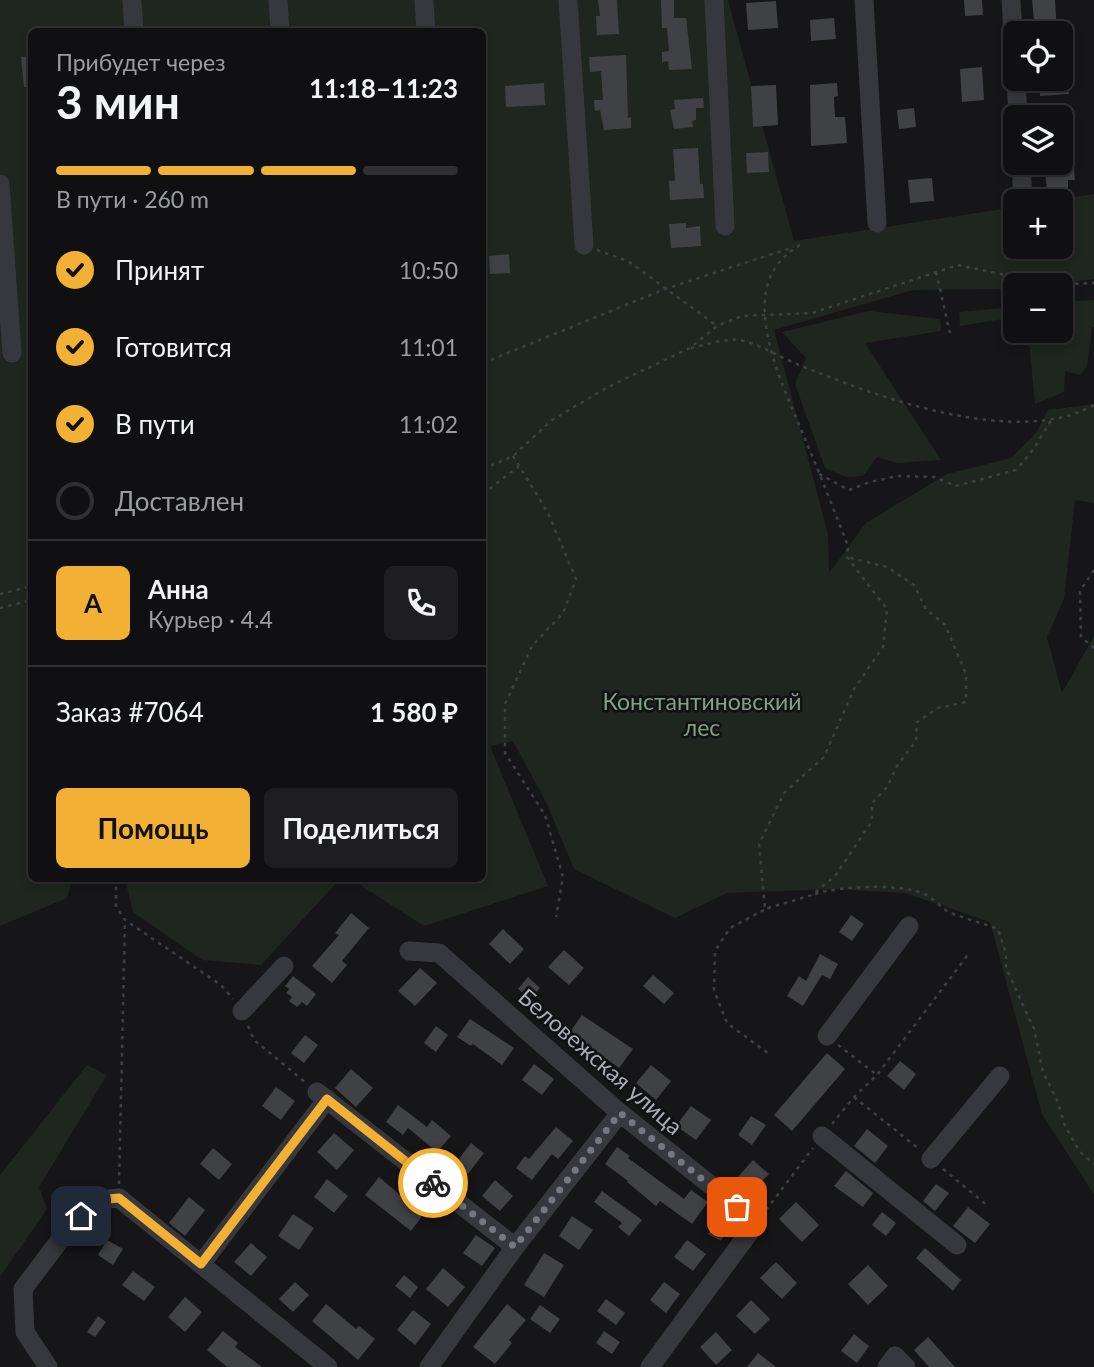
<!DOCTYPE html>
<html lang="ru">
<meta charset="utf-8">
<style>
:root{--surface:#101012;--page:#1e1e20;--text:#f1f3f6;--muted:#9c9d9f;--line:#303032;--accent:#f2b134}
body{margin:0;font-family:Lato,sans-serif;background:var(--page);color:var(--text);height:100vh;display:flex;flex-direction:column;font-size:26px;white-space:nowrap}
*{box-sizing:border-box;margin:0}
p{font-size:23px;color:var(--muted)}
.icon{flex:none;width:38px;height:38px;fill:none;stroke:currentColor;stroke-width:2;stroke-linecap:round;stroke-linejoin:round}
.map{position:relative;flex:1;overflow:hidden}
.details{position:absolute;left:28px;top:28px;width:458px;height:854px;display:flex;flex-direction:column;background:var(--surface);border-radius:10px;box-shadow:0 4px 10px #0003,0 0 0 2px var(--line)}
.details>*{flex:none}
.tools{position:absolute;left:1003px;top:21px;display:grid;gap:14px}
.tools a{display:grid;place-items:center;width:70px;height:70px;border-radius:10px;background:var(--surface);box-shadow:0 4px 10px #0003,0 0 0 2px var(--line);font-size:35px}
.pin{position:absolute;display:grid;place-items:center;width:60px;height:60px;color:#fff;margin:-30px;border-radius:14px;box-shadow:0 4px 10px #0006}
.courier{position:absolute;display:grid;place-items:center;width:70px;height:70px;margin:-35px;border:5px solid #f2b134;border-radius:50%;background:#fff;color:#222;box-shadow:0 2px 9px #0007}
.overview em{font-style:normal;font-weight:700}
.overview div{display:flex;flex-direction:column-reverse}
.overview{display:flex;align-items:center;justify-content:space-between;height:119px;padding:0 28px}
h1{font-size:46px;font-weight:700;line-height:52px}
.bar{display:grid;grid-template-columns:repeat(4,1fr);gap:10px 7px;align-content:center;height:84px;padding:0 28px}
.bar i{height:9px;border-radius:5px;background:var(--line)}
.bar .on{background:var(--accent)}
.bar p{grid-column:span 4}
.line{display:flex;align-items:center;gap:18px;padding:0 28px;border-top:2px solid var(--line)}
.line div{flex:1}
.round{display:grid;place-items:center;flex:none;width:74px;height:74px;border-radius:10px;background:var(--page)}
ol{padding:0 28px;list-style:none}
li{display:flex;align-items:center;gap:21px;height:77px}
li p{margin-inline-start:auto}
li .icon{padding:7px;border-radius:50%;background:var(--accent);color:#111;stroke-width:4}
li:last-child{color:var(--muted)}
li i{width:38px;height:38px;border:4px solid var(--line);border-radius:50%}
.action{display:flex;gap:14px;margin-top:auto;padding:14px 28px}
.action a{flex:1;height:80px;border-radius:10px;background:var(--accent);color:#111;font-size:28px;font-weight:700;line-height:80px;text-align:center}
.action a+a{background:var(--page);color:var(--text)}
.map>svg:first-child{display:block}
.green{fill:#1e261f}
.building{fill:#404145}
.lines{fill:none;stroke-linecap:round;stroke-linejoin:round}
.path{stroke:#3d3f44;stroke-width:2.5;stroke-dasharray:3.5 5;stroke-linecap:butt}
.minor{stroke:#37383d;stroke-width:19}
.done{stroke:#757880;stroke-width:7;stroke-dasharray:0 12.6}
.route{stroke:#f2b134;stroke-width:9}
.labels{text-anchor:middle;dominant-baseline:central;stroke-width:5;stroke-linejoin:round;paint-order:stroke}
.park-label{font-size:23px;fill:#7fa381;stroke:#111113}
.street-label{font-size:23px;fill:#a8adb8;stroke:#111113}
</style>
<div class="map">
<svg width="1094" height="1367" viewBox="0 0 1094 1367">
<rect width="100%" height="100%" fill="#161618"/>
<path class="green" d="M0 0H728L794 241 1015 207V247H1060V201H1050L1094 194V279L1048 285H1015V289L913 290 774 330 828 534 829 573 866 523 947 474 1011 458 1036 433 1048 410 1094 404V503L1075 500 1064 599 1047 637 1062 693 1094 636V1195L1042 1114 990 922 905 893 834 889 727 893 675 918 574 869 547 804 513 741 490 746 548 886 424 926 351 879 483 878V32H32V878L72 879 67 898 0 926Z
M1094 300V327L1092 328 1087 366 1080 375 1065 371 1064 392 1035 404 1028 331H1060L1061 302Z
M1015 307V317L960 326 959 312Z
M869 311 940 319 941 331 865 343 941 460 897 463 877 457 863 476 846 477 825 468 795 384 806 358 782 332Z
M125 879V878L340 879 261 965 202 960 133 912Z
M87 1065 107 1075 39 1187 47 1209 0 1277V1175Z"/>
<path class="building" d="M598 0H617L619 34 597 35 596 16H600Z
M661 0H674V18H686L692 69 669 70 668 61 662 62V52L669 51 667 28H662Z
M964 0H982L983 15 965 16Z
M1032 0H1055L1057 33H1040L1039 20H1034Z
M776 1 778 28 748 30 746 3Z
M834 18 836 39 811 41 810 20Z
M626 55 628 118 631 117V128L604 130 600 110 595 111 594 100H603L601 71 590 72 589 57Z
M32 56V87H24L21 57Z
M982 67 984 100 962 102 960 69Z
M1060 71H1073V80H1068L1069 94 1040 96 1039 82H1042V79H1060Z
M544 83 545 105 506 107 505 86Z
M837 83 838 96 834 97 835 117H845L847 143 811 146 810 85Z
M776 85 778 125 753 127 751 86Z
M703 98 704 108H696V120L692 121 693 127 674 129 670 110 675 109 674 100Z
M914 108 916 127 899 129 897 110Z
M698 148 700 184H703L704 198 670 200 669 181H675L673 149Z
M1072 150 1075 180H1068V188L1047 190 1045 172H1049L1048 163H1060V151Z
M768 152 769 172 747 173 746 153Z
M932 178 934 201 910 203 908 180Z
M686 223V228L700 226 701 246 671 248 669 224Z
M509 254 510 273 490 274 489 256Z
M351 913 369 928 342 961 347 965 332 983 312 966 339 935 335 933Z
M851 915 864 924 852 941 839 932Z
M503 929 524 949 510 964 489 944Z
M564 950 584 968 569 985 548 967Z
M820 954 838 964 830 979 822 975 803 1006 787 996 799 976 806 981Z
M420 968 437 983 415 1006 398 991Z
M653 975 674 993 664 1004 643 986Z
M293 976 316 994 307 1006 302 1002 297 1007 289 1001 292 997 286 993 289 989 285 986Z
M528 977 540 988 530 999 518 989Z
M582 1015 633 1049 619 1068 570 1032Z
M470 1019 514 1048 502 1065 473 1044 471 1046 457 1037Z
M436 1026 448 1035 436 1052 424 1043Z
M305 1035 318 1045 304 1063 291 1053Z
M827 1053 845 1069 792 1131 774 1115Z
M900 1061 916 1074 904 1090 887 1076Z
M534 1064 554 1079 542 1095 522 1080Z
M651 1065 671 1081 656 1100 636 1083Z
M351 1069 373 1088 356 1107 335 1088Z
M276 1087 295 1101 281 1120 262 1106Z
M398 1105 427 1127 432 1120 451 1136 437 1152 408 1128 403 1135 386 1122Z
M691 1106 711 1120 696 1140 676 1126Z
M751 1116 766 1125 752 1145 738 1135Z
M556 1127 573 1141 558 1159 552 1154 532 1180 516 1168 525 1156 529 1159Z
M867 1129 888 1146 875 1163 854 1146Z
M334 1133 354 1150 337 1170 317 1152Z
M471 1143 484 1153 468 1174 455 1164Z
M617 1147 630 1156 628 1158 684 1199 691 1190 708 1202 692 1224 660 1201 656 1206 627 1182 628 1181 605 1164Z
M213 1148 232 1164 219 1180 200 1164Z
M753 1160 769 1174 750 1194 738 1183 741 1178 738 1177Z
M846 1171 873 1193 863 1207 834 1186Z
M379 1177 423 1215 411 1231 365 1195Z
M327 1179 348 1196 334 1213 314 1197Z
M495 1180 513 1196 500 1211 482 1196Z
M936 1184 949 1193 935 1211 923 1201Z
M602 1191 642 1220 629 1236 618 1227 622 1223 594 1202Z
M189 1197 205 1210 185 1236 169 1223Z
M796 1202 819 1225 802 1242 779 1219Z
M968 1207 990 1224 975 1243 953 1226Z
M882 1212 896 1223 886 1236 872 1225Z
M293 1214 314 1228 299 1250 278 1236Z
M572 1216 593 1230 579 1250 559 1236Z
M718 1217 731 1224 721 1241 708 1234Z
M476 1235 495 1248 482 1266 463 1253Z
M107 1240 123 1249 113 1265 98 1255Z
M687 1240 706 1254 693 1271 674 1257Z
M251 1243 267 1257 251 1276 234 1262Z
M925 1248 961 1280 953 1291 916 1258Z
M544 1253 564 1265 544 1297 524 1285Z
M776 1262 797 1283 782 1299 760 1278Z
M868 1265 888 1286 868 1305 848 1284Z
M443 1268 465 1287 448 1307 426 1289Z
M133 1271 155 1287 144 1301 122 1285Z
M404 1275 418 1287 410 1298 395 1286Z
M295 1282 309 1295 293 1312 279 1299Z
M664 1282 680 1294 666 1313 650 1300Z
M185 1297 202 1312 185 1332 168 1317Z
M606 1299 625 1313 616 1325 597 1311Z
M751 1300 770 1319 755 1334 736 1316Z
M326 1304 356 1329 359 1326 375 1339 358 1360 312 1321Z
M507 1304 526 1320 509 1340 512 1343 495 1364 473 1347Z
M540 1305 560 1319 550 1333 530 1319Z
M413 1310 431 1324 415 1345 397 1330Z
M98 1316 106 1322 95 1337 87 1332Z
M223 1331 238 1343 235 1347 262 1367H227L207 1350Z
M604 1331 620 1342 612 1354 596 1343Z
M716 1332 732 1350 716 1365 700 1347Z
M854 1334 869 1346 857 1363 841 1351Z
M928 1337 955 1367H929L914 1350Z
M758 1353 776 1367H747Z"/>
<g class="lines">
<path class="path" d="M800 245C782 256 770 270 766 291 758 341 790 401 808 446 822 479 835 513 848 546L847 557 887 609 883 647 854 689 824 757 784 793 759 844 765 909 812 895 835 876 872 821V803L887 787 897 766 916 741 917 722 938 708 966 702V674L945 625 926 609 914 585 887 567 847 557
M597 250 628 261 717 326
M936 272 950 333
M691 348C705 345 725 338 738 340 760 343 778 357 797 364 874 396 1016 449 1094 405
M483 363 665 289 794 247
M513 456 548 513 576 579 563 613 532 646 505 704V753L545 815 563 877 556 917
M483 469 513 456 552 420 608 387 690 348 717 326 742 316 812 313 958 265 1034 281 1070 284 1094 283
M819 474 849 490 870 482 898 476 934 477 956 486 1016 470 1033 450 1052 419
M483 494 519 466
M1094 570 1080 591 1081 637 1094 648
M0 594 32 586
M0 608 32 600
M116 878V907L125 920 221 985 233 999
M815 894C840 886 900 883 924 894 934 898 941 909 951 913 966 919 982 923 998 929L1006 954V968L1034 1029 1043 1072 1057 1100 1065 1126 1080 1152 1094 1164
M764 910 730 928 715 951 714 990 727 1023 769 1054
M248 1026 254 1040 305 1082
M838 1045 877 1075
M854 1097 919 1149
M832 1124 854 1097 877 1075 970 952
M943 1169 988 1206
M119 1184 125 921
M766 1210 813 1148"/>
<path class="minor" d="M132 0 134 32
M278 0 280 32
M424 0 426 32
M568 0 584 245
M714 0 725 226
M864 0 877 223
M1011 0 1015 66
M1016 79 1018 117
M1021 163 1023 201
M0 184 12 353
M409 951 439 953 620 1113 757 1222 650 1367
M242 1011 284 966
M827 1036 909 926
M317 1092 515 1247
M822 1136 957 1245
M931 1159 1000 1076
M201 1264 327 1099
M48 1367 25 1332 23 1289 66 1232 97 1200 119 1198 328 1367
M429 1367 515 1247 620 1113
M887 1367 895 1356 906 1367"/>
</g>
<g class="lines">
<path class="done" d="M433 1183 515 1247 620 1113 737 1207"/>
<path class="route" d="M81 1216 97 1200 119 1198 201 1264 327 1099 433 1183"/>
</g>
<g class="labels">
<g class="park-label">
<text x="702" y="701">Константиновский<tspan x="702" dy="26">лес</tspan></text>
</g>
<g class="street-label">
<text transform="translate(601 1061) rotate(41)">Беловежская улица</text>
</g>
</g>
</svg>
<div class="tools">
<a><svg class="icon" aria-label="locate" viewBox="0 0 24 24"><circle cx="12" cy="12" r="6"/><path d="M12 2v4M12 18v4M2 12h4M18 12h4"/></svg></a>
<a><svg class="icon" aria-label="layers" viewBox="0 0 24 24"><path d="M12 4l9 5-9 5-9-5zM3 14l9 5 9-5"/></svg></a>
<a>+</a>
<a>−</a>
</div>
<div class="pin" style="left:737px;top:1207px;background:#ea580c"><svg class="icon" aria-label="bag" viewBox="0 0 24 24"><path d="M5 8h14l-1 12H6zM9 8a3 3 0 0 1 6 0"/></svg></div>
<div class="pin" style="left:81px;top:1216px;background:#1f2937"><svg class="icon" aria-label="home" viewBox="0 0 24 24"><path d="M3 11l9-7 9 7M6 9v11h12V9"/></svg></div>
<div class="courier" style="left:433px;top:1183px"><svg class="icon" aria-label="bike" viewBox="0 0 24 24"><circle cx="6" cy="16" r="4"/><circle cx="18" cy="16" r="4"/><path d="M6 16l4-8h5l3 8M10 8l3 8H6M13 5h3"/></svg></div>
<section class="details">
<div class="overview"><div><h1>3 мин</h1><p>Прибудет через</p></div><em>11:18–11:23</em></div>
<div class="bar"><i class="on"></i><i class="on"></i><i class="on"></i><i></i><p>В пути · 260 m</p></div>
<ol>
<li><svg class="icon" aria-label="check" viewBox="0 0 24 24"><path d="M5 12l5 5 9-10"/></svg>Принят<p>10:50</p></li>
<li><svg class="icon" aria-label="check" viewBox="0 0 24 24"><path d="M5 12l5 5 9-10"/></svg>Готовится<p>11:01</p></li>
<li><svg class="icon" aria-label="check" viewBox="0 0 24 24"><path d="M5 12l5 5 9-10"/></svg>В пути<p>11:02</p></li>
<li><i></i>Доставлен</li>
</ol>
<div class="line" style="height:126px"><b class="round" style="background:var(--accent);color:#111">А</b><div><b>Анна</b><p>Курьер · 4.4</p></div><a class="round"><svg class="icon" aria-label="phone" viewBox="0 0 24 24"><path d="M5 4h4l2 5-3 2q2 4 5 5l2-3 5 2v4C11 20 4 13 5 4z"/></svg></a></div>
<div class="line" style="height:91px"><div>Заказ #7064</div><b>1 580 ₽</b></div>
<div class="action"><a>Помощь</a><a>Поделиться</a></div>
</section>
</div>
